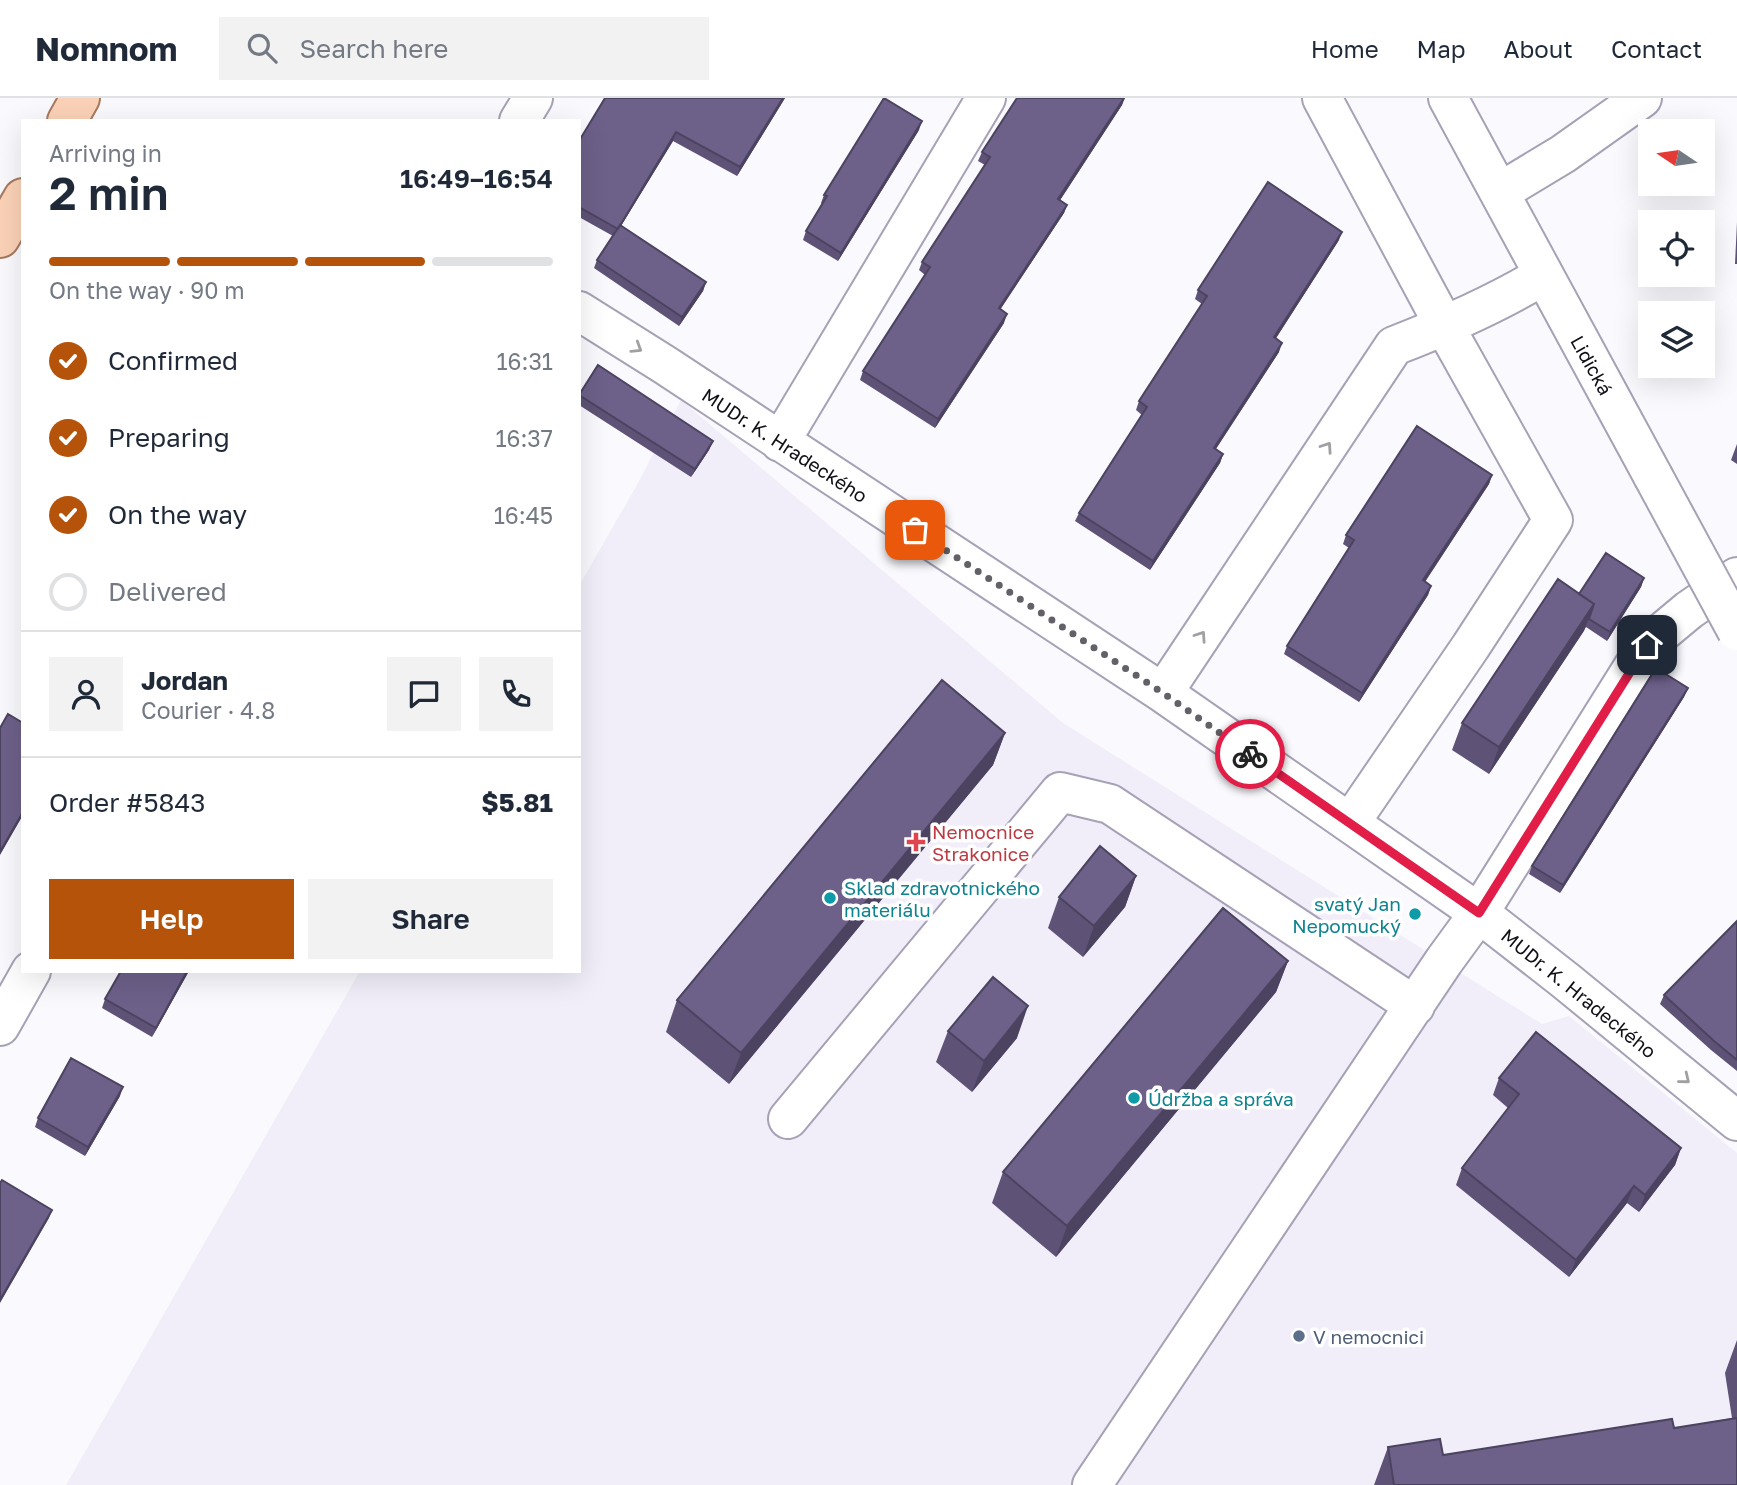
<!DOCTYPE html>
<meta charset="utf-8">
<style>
:root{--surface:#fff;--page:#f2f2f3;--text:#1f2937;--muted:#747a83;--line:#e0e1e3;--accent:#b45309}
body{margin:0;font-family:"Golos Text",sans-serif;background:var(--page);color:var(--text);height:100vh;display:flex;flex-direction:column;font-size:26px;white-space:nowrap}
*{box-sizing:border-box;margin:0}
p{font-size:23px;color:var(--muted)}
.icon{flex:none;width:38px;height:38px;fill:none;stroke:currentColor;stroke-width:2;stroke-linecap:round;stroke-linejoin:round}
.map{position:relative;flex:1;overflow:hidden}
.drawer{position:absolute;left:21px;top:21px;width:560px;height:854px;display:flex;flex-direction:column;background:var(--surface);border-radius:0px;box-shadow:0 7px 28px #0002}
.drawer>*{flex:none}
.needle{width:46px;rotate:283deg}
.fabs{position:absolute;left:1638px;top:21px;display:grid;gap:14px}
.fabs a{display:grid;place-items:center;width:77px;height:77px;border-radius:0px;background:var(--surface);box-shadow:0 7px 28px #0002;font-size:35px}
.pin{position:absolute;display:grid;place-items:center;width:60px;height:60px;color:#fff;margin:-30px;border-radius:14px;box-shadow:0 4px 10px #0006}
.courier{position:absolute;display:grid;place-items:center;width:70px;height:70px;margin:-35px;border:5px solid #e11d48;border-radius:50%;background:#fff;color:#222;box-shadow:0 2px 9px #0007}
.head em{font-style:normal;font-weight:600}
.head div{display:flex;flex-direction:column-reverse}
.head{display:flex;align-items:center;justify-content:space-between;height:119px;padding:0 28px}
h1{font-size:46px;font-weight:600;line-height:52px}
.bar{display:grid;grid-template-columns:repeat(4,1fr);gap:10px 7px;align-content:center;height:84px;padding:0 28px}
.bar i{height:9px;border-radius:5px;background:var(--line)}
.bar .selected{background:var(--accent)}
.bar p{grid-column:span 4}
.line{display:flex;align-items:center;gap:18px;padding:0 28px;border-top:2px solid var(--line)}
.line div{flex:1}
.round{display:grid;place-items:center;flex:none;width:74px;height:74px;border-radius:0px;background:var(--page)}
ol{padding:0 28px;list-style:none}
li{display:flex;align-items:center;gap:21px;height:77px}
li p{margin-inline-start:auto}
li .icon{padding:7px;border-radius:50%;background:var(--accent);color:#fff;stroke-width:4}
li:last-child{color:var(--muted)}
li i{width:38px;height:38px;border:4px solid var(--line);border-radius:50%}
.action{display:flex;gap:14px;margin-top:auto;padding:14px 28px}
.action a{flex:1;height:80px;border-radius:0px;background:var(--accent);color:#fff;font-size:28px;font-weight:600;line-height:80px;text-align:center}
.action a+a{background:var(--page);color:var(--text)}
header{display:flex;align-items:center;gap:42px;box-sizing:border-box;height:98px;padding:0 35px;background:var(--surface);border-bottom:2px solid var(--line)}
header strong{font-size:33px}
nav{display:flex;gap:38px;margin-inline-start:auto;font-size:24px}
.search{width:490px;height:63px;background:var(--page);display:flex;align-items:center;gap:18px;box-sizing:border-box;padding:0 24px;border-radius:0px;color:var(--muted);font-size:26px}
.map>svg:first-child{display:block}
.built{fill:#f1eefa}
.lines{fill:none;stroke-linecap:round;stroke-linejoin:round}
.minor-casing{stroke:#a7a1b6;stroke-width:42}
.major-casing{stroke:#a77a5f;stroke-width:42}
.minor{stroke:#fff;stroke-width:38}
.major{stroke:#fbd2b7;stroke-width:38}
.minor-bridge-casing{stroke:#a7a1b6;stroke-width:42;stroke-linecap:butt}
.minor-bridge{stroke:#fff;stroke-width:38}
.wall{fill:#5e5376}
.shaded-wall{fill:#4c4360}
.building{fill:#6d6089;stroke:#4c4360;stroke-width:2}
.oneway{stroke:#a09fa2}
.done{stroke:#636167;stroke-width:7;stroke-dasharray:0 12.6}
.route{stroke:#e11d48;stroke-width:9}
.health-dot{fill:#e0444e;stroke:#fff;stroke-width:2.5}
.culture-dot{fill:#0f9aa8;stroke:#fff;stroke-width:2.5}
.service-dot{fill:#5c6f8a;stroke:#fff;stroke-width:2.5}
.labels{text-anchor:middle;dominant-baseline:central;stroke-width:7;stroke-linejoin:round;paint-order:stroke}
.street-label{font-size:19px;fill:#110f16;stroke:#fff}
.health-label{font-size:19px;fill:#be3a42;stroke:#fff;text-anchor:start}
.culture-label{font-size:19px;fill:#0d838f;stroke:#fff;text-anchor:start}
.service-label{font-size:19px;fill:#4e5e75;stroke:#fff;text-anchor:start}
</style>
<header>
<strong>Nomnom</strong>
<div class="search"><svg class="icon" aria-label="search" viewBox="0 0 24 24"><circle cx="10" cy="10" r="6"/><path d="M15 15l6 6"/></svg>Search here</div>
<nav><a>Home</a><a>Map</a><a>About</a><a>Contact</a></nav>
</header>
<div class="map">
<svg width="1737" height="1387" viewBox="0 0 1737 1387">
<rect width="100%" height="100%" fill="#faf9fe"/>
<path class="built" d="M681 302 1063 625 1542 926 1569 918 1737 1055V1387H66L360 873H579V488L638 385Z"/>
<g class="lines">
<defs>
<path id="minor" d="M1322 0 1445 229 1553 422 1471 548 1350 725
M1448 0 1653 378
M519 23 533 0
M1500 94 1563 56 1642 0
M579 213 665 267 1163 595 1479 815 1566 883 1737 1023
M780 344 986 0
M1163 595 1394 248C1446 228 1496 206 1544 177
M0 928 31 873
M788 1021 1060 694 1110 706 1415 908
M1092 1387 1444 863 1479 815 1647 547 1689 512 1737 479"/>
<path id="major" d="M67 23 80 0
M0 140 23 100"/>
</defs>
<use href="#minor" class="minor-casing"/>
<use href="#major" class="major-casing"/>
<use href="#minor" class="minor"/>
<use href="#major" class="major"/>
<defs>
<path id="minor-bridge" d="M1653 378 1737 533"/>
</defs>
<use href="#minor-bridge" class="minor-bridge-casing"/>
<use href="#minor-bridge" class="minor-bridge"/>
</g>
<path class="wall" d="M785 0 737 78 673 43 621 128 706 184 703 193 679 228 594 170 597 162 613 138 579 119V43Z
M1017 0H1125L1122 7 1060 102 1067 107 1064 115 1000 212 1004 225 935 330 860 282 863 273 925 177 919 172 922 164 985 67 978 63 982 54Z
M919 32 838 163 803 142 806 133 822 106 821 105 824 97Z
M1737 124V166H1735Z
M1339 142 1276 240 1279 254 1216 351 1223 356 1220 365 1150 472 1075 423 1079 415 1142 317 1136 312 1139 303 1202 206 1195 201 1198 192Z
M579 295 713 343 709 352 691 379 579 307Z
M1737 346V366L1731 362Z
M1492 377 1489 386 1425 484 1431 488 1428 497 1359 604 1284 556 1287 548 1349 450 1343 446 1346 437Z
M1644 480 1641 489 1607 543 1586 529 1489 676 1452 652 1462 625 1579 496Z
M1688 590 1684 599 1560 795 1529 776 1532 768Z
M1005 635 993 667 729 986 666 934 677 902Z
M1136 778 1125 809 1083 859 1048 830 1059 799Z
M1737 823V973L1711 952 1660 906 1664 897Z
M1288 863 1276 894 1056 1159 992 1105 1003 1074Z
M189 873 152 939 102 910 105 901Z
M948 933 1017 940 972 994 936 964Z
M1499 980 1681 1050 1675 1067 1639 1114 1627 1105 1569 1179 1456 1087 1462 1070 1508 1010 1493 997Z
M120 998 85 1058 35 1029 38 1020Z
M1737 1242V1387H1374L1388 1349 1443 1357 1674 1330 1732 1320 1725 1275Z"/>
<path class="shaded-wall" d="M783 0H785L737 78 740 69Z
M1124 0 1122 7 1055 110 1058 101Z
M922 23 919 32 838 163 841 155Z
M676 34 673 43 614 139 618 131Z
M1067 107 1064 115 995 219 999 210Z
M1342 134 1339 142 1271 248 1274 239Z
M706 184 703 193 679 228 682 219Z
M1007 216 1004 225 935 330 938 321Z
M1282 245 1279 254 1211 358 1214 350Z
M713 343 709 352 691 379 695 371Z
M1223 356 1220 365 1150 472 1153 463Z
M1492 377 1489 386 1420 491 1423 482Z
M1644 480 1641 489 1607 543 1610 534Z
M1431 488 1428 497 1359 604 1362 595Z
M1594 506 1584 533 1489 676 1499 649Z
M1688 590 1684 599 1560 795 1563 787Z
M1005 635 993 667 729 986 741 955Z
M23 714V717L0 757V754Z
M1136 778 1125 809 1083 859 1094 828Z
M1288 863 1276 894 1056 1159 1067 1128Z
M187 873H189L152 939 156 930Z
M1028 908 1017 940 972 994 984 963Z
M123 989 120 998 85 1058 88 1049Z
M1681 1050 1675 1067 1639 1114 1645 1097Z
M1634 1088 1627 1105 1569 1179 1576 1162Z
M52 1112 49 1120 0 1205V1202Z"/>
<path class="building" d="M605 0H783L740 69 676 34 618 131 579 109V43Z
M884 0 922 23 841 155 806 133 827 98 824 97Z
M1017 0H1124L1058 101 1067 107 999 210 1007 216 938 321 863 273 930 169 922 164 990 59 982 54Z
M1268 84 1342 134 1274 239 1282 245 1214 350 1223 356 1153 463 1079 415 1147 309 1139 303 1207 198 1198 192Z
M620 127 706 184 682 219 597 162Z
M598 267 713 343 695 371 579 297Z
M1417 328 1492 377 1423 482 1431 488 1362 595 1287 548 1354 442 1346 437Z
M1606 455 1644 480 1610 534 1589 521 1594 506 1579 496Z
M1558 481 1594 506 1499 649 1462 625Z
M1656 570 1688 590 1563 787 1532 768Z
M942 582 1005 635 741 955 677 902Z
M8 616 23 625V714L0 754V630Z
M1100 748 1136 778 1094 828 1059 799Z
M1223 810 1288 863 1067 1128 1003 1074Z
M1737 823V962L1714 943 1664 897Z
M121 873H187L156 930 105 901Z
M993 879 1028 908 984 963 948 933Z
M1536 934 1681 1050 1645 1097 1634 1088 1576 1162 1462 1070 1519 996 1499 980Z
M71 960 123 989 88 1049 38 1020Z
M2 1082 52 1112 0 1202V1085Z
M1737 1320V1387H1394L1388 1349 1440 1341 1443 1357 1672 1321 1674 1330Z"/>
<defs><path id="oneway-chevron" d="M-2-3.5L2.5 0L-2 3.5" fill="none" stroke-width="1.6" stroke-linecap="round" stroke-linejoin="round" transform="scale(1.75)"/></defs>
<g class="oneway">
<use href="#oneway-chevron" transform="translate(637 250) rotate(32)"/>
<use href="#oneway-chevron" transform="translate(1327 349) rotate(-56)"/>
<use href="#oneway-chevron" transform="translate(1201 538) rotate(-56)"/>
<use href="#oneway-chevron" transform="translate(1685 981) rotate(39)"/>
</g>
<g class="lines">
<path class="done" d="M915 432 1163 595 1250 656"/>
<path class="route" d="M1250 656 1479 815 1647 547"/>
</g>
<path class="health-dot" d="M912.5 733.5h7v7h7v7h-7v7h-7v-7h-7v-7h7z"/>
<g class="culture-dot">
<circle cx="830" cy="800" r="7"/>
<circle cx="1415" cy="816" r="7"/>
<circle cx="1134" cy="1000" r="7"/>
</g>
<circle class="service-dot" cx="1299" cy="1238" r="7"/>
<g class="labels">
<g class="street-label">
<text transform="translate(1592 267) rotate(61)">Lidická</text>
<text transform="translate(785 347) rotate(33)">MUDr. K. Hradeckého</text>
<text transform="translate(1579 895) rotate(39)">MUDr. K. Hradeckého</text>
</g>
<g class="health-label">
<text x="932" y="733">Nemocnice<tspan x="932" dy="22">Strakonice</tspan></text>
</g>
<g class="culture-label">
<text x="844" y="789">Sklad zdravotnického<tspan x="844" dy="22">materiálu</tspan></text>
<text x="1401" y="805" text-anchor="end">svatý Jan<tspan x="1401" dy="22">Nepomucký</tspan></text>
<text x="1148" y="1000">Údržba a správa</text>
</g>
<g class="service-label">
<text x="1313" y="1238">V nemocnici</text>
</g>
</g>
</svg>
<div class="fabs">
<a><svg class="needle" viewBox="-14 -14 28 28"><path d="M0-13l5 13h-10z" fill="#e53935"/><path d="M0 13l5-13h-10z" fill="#747a83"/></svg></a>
<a><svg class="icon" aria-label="locate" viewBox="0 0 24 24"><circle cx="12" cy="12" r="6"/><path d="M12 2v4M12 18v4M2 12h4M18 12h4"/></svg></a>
<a><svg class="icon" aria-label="layers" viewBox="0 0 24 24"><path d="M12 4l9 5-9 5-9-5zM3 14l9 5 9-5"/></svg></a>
</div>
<div class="pin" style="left:915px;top:432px;background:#ea580c"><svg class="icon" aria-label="bag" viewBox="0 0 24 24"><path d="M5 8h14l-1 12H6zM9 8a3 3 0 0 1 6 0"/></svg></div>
<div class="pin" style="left:1647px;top:547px;background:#1f2937"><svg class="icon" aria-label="home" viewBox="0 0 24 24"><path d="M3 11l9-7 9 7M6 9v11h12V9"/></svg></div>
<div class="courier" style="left:1250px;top:656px"><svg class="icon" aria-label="bike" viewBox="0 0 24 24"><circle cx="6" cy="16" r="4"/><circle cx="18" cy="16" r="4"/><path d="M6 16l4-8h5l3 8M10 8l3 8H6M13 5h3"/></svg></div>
<section class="drawer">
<div class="head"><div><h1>2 min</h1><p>Arriving in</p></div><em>16:49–16:54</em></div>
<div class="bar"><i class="selected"></i><i class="selected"></i><i class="selected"></i><i></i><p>On the way · 90 m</p></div>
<ol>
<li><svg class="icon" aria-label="check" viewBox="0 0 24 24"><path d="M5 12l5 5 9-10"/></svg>Confirmed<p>16:31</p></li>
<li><svg class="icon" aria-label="check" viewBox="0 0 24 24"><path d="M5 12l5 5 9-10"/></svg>Preparing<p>16:37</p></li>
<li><svg class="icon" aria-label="check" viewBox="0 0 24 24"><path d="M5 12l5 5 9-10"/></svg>On the way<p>16:45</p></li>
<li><i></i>Delivered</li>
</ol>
<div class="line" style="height:126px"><a class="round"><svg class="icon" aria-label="person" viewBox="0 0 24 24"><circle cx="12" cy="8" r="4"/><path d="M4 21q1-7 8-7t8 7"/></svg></a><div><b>Jordan</b><p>Courier · 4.8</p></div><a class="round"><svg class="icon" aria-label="chat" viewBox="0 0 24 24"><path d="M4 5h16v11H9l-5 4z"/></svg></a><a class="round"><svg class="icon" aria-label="phone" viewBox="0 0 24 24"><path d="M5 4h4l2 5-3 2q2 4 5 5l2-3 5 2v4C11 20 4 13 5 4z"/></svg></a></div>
<div class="line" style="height:91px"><div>Order #5843</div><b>$5.81</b></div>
<div class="action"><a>Help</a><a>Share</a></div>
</section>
</div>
